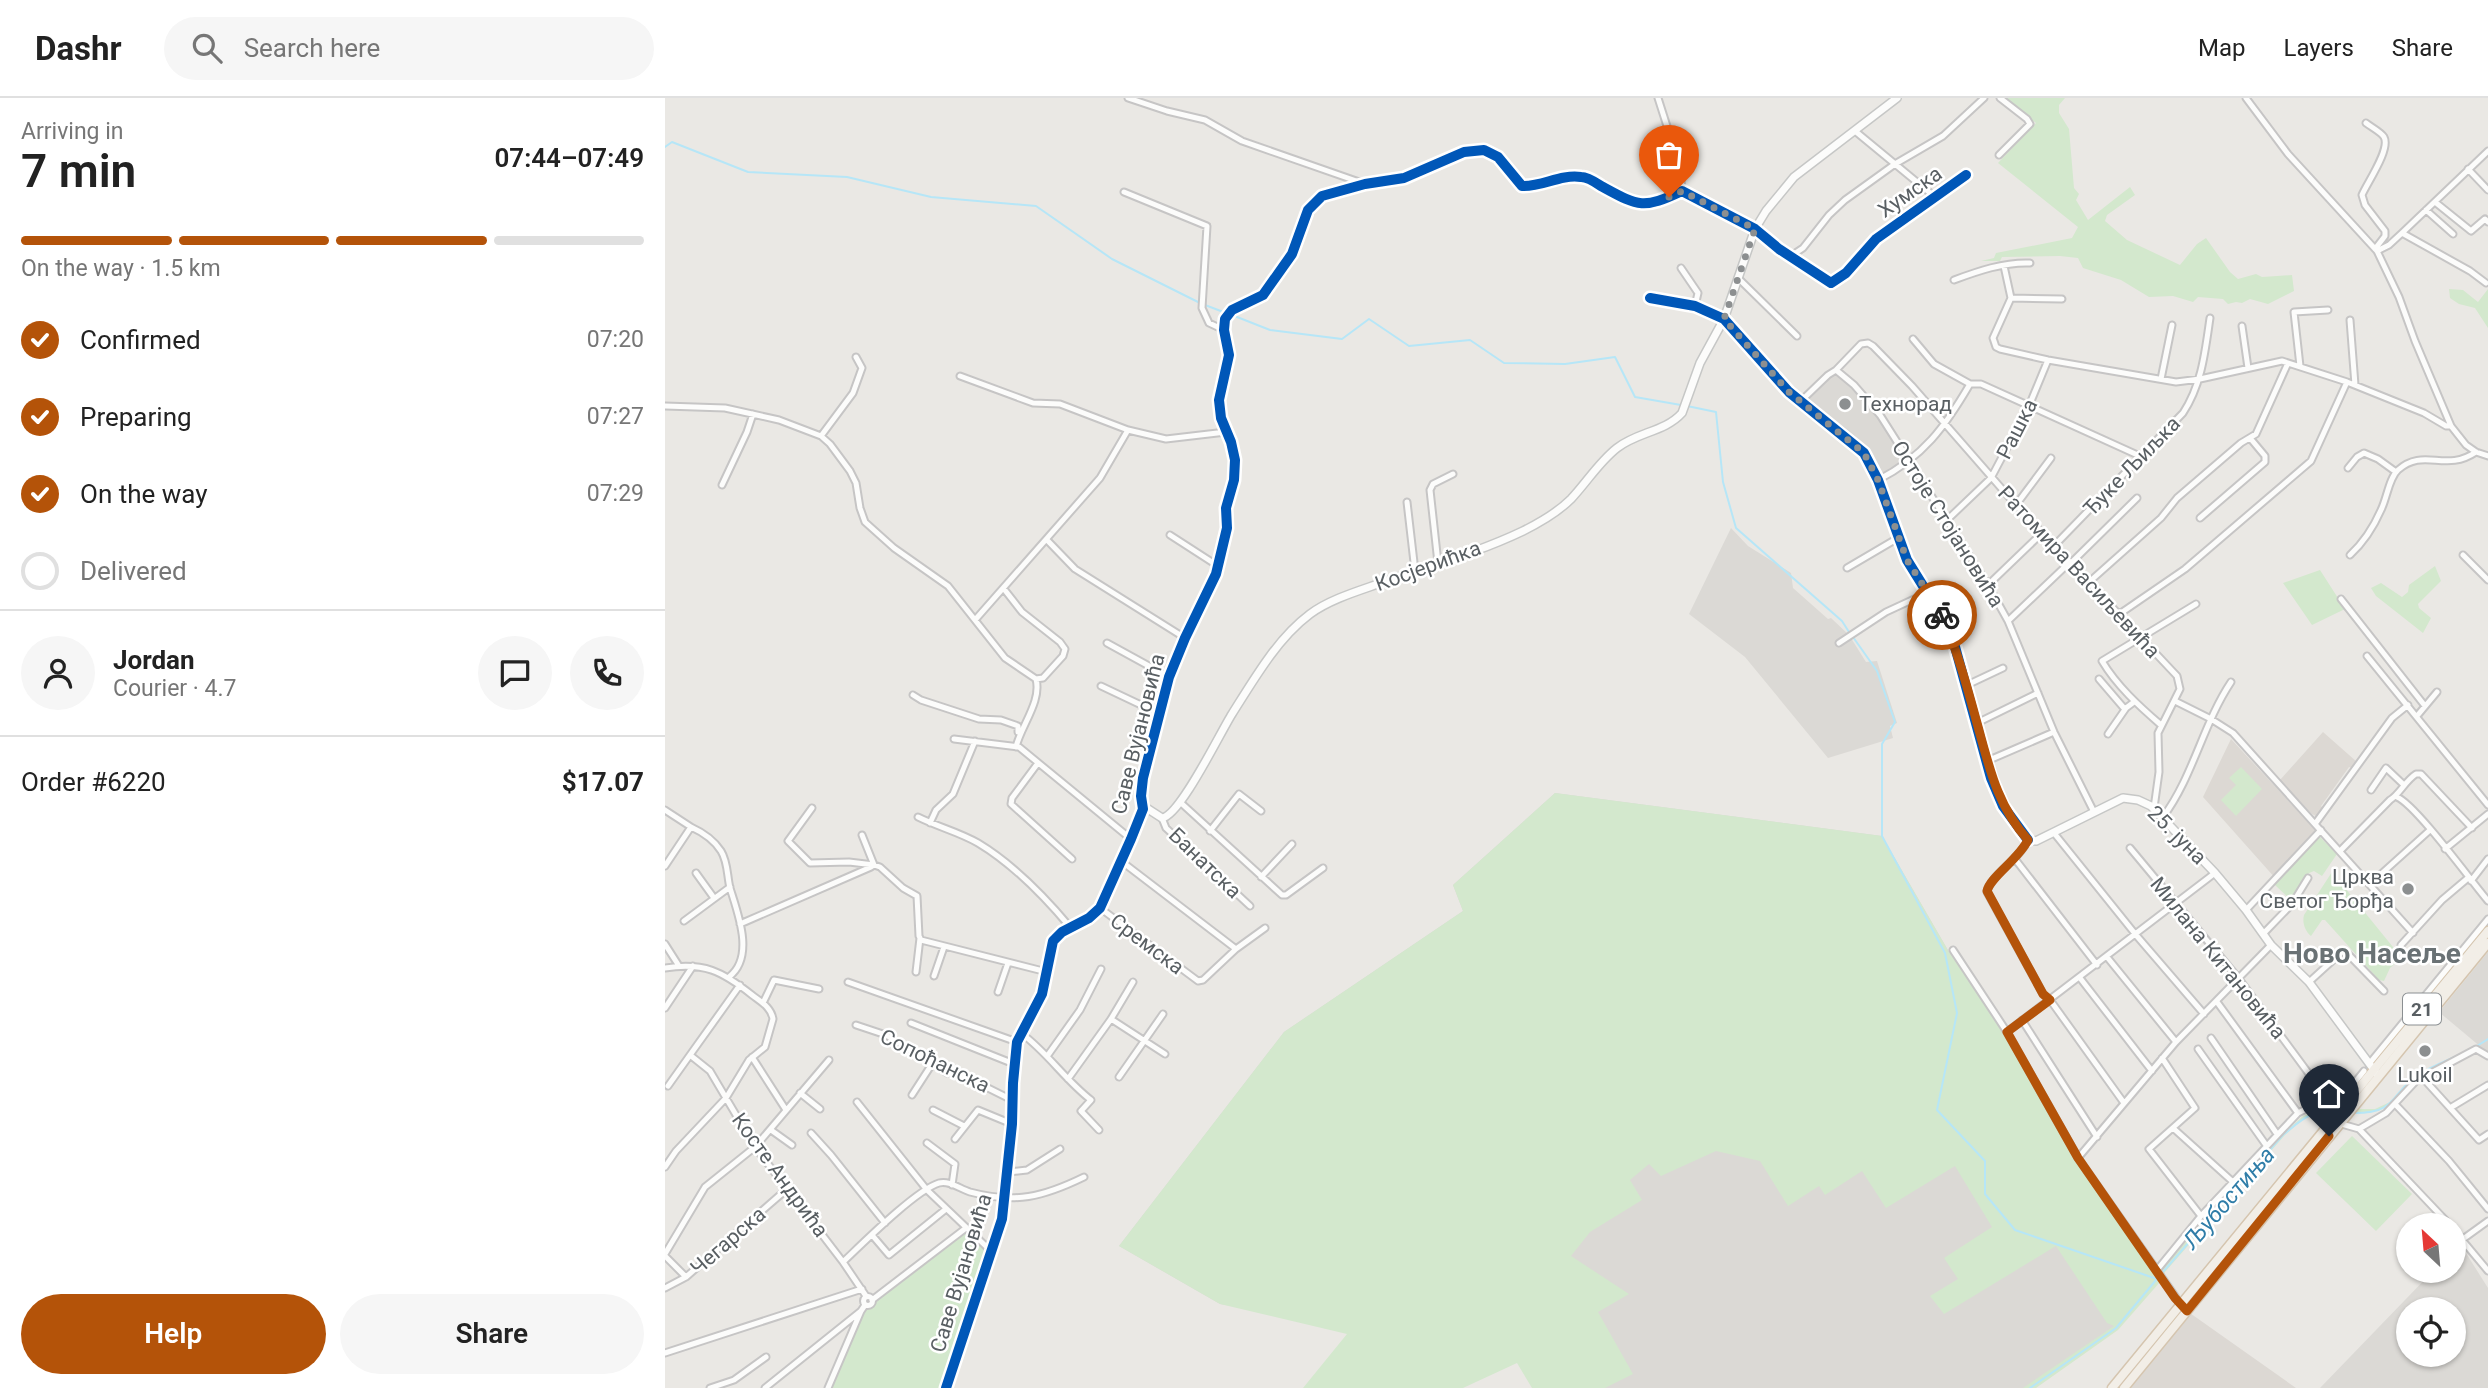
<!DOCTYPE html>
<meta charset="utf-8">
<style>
:root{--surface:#fff;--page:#f6f6f6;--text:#222;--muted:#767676;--line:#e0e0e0;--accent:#b45309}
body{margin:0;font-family:Roboto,sans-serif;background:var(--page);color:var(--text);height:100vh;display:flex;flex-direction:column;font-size:26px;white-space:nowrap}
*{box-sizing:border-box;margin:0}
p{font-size:23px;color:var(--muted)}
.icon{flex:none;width:38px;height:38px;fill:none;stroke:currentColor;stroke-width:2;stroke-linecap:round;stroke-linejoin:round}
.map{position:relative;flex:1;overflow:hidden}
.sheet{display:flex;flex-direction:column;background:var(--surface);width:665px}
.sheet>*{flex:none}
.needle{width:46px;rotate:334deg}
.fabs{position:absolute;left:1731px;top:1115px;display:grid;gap:14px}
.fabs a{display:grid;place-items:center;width:70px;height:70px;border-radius:50%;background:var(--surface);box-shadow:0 2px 5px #0004;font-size:35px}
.pin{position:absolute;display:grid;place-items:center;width:60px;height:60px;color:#fff;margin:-72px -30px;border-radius:50% 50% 50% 0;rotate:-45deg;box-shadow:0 0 7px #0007}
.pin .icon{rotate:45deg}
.courier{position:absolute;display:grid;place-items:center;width:70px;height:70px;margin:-35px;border:5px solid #b45309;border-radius:50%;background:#fff;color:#222;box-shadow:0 2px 9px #0007}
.head em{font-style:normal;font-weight:600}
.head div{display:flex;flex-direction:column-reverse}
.head{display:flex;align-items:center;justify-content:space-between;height:119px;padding:0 21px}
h1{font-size:46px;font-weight:600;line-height:52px}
.bar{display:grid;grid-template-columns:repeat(4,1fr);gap:10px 7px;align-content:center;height:84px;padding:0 21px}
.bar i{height:9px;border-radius:5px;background:var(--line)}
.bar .current{background:var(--accent)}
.bar p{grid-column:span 4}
.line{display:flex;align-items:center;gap:18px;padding:0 21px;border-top:2px solid var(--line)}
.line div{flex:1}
.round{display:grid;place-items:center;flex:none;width:74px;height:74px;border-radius:37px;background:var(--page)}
ol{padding:0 21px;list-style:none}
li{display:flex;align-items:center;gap:21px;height:77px}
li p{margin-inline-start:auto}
li .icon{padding:7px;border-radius:50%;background:var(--accent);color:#fff;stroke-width:4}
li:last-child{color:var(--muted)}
li i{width:38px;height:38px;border:4px solid var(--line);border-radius:50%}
.button{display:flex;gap:14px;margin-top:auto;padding:14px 21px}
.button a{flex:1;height:80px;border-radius:42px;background:var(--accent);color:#fff;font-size:28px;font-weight:600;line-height:80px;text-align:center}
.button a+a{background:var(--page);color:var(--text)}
header{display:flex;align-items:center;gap:42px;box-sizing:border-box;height:98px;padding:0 35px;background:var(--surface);border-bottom:2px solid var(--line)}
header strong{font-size:33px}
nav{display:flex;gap:38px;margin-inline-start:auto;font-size:24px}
.search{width:490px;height:63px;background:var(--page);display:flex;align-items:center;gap:18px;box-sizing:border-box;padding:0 24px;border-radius:38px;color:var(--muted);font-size:26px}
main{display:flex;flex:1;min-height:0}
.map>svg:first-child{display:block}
.industrial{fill:#dbd9d5;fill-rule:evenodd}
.education{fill:#dcd8d3}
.green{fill:#d3e8cd}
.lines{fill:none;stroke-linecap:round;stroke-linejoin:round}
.stream{stroke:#b6e6f7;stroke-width:2}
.street-casing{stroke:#c6c5c5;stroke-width:9}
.secondary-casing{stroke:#c6c7c6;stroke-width:10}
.primary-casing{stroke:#d5c5af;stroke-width:11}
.street{stroke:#fcfcfb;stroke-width:5}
.secondary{stroke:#fcfcfb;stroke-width:7}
.primary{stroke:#f2eee7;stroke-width:8}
.cycleway-casing{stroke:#fff;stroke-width:15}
.cycleway{stroke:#0057b8;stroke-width:10}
.done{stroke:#8c8f90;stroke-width:7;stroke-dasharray:0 12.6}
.route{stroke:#b45309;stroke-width:9}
.poi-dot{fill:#8c8f90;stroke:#fff;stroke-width:2.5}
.labels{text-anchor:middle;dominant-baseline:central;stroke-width:5;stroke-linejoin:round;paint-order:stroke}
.shield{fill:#fff;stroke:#8b8f92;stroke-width:2}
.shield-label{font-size:19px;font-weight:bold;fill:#595f63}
.street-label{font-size:21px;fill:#595f63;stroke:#fff}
.poi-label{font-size:21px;fill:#595f63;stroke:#fff;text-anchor:start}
.water-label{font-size:23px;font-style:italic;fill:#2f7da8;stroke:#fff}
.district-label{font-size:28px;font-weight:bold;fill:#6a7275;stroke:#fff}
</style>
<header>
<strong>Dashr</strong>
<div class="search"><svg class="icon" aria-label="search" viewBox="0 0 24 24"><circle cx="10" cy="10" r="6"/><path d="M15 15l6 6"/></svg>Search here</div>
<nav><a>Map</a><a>Layers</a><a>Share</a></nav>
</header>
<main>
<section class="sheet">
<div class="head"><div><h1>7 min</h1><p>Arriving in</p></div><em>07:44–07:49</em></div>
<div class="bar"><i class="current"></i><i class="current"></i><i class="current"></i><i></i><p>On the way · 1.5 km</p></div>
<ol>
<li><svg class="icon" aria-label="check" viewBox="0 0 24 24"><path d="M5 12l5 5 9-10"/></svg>Confirmed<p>07:20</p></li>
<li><svg class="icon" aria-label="check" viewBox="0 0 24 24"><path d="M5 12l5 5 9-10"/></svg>Preparing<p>07:27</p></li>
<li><svg class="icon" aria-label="check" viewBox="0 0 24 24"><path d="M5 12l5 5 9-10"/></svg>On the way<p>07:29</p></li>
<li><i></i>Delivered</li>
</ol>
<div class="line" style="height:126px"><a class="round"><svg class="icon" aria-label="person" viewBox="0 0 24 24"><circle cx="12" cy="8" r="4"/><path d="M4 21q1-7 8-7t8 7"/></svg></a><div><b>Jordan</b><p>Courier · 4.7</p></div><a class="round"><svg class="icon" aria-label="chat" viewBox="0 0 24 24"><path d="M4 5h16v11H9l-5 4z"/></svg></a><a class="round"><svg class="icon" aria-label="phone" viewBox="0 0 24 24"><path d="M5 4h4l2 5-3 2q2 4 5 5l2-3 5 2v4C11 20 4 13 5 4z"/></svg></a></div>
<div class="line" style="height:91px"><div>Order #6220</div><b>$17.07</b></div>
<div class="button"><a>Help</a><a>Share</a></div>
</section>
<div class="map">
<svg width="1823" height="1290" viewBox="0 0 1823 1290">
<rect width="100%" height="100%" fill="#eae8e4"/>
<path class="industrial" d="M1171 272 1198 296 1245 363 1213 382 1199 355 1135 304Z
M1066 430 1083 448 1126 475 1128 490 1163 521 1166 520 1184 537 1201 564 1212 563 1232 625 1225 628 1228 640 1163 660 1080 559 1024 516Z
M890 695 1217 738 1284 854 1342 934 1451 1230 1365 1290H895L872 1251 555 1206 454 1148 619 934 798 813 788 787Z
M1823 854V955L1774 914Z
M1794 1144 1823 1190V1290H1655L1768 1173 1788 1172 1789 1150ZM1743 1211H1788V1256H1743Z"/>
<path class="education" d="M1658 634 1692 664 1687 670 1684 669 1656 708 1658 710 1651 718 1647 716 1615 682Z
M1566 641 1653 735 1611 781 1538 699Z
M1522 1213 1631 1290H1459Z"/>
<path class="green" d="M1341 0H1400L1394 7V15L1404 31 1409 90 1414 96 1411 102 1423 122 1465 89 1470 97 1442 117 1440 123 1462 142 1515 167 1532 146 1541 140 1565 174 1573 181 1591 176 1597 179 1627 177 1629 193 1603 206 1585 201 1577 205 1571 204 1563 206 1558 201 1533 199 1528 204 1508 198 1484 199 1456 182 1418 170 1413 160 1395 158 1337 159 1335 163H1316L1329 160 1331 155 1407 140 1413 129 1333 65 1371 25Z
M1784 191 1798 192 1813 204 1823 191V230L1810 210 1794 206 1785 200Z
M1770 468 1776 483 1753 506 1754 510 1766 520 1758 535 1711 498 1706 490 1716 485 1737 499 1743 494 1744 487Z
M1655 472 1680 511 1647 527 1618 485Z
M1576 669 1597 691 1571 718 1556 702 1571 687 1564 680Z
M890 695 1217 738 1284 854 1342 934 1413 1060 1492 1172 1489 1180 1604 1049 1638 1018 1656 1011H1710L1725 1004 1750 976 1753 978C1745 987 1736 999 1726 1006 1701 1024 1675 1009 1651 1016 1638 1019 1628 1030 1619 1038L1500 1174 1495 1184 1453 1232 1371 1290H1358L1449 1228 1442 1225 1391 1148 1279 1216 1265 1198 1293 1181 1279 1160 1327 1129 1290 1068 1221 1110 1197 1073 1160 1097 1154 1088 1123 1108 1095 1063 1051 1053 996 1078 984 1066 965 1082 977 1102 925 1134 906 1158 964 1196 933 1214 968 1276 940 1290H867L852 1265 798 1290H638L682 1236 555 1206 454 1148 619 934 798 813 788 787Z
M1654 738 1672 756 1657 778 1649 773 1644 775 1627 803 1610 787Z
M1667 774 1732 854 1734 862 1725 870 1719 883 1714 882 1660 822H1657L1646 838C1640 833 1637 825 1639 817Z
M1687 1038 1747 1096 1711 1133 1651 1075Z
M301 1130 327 1154 281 1290H163L200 1207 206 1206 207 1202Z"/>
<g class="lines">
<path class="stream" d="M0 49 7 44 83 74 182 79 266 99 371 108 447 161 535 205
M540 207 561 215
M567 217 605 232 677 241 704 221 744 248 805 242 839 265 900 266 950 259 970 299 1016 307
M1022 308 1051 314 1058 384 1071 430 1177 523 1184 534
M1188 539 1212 573 1230 624 1217 646V738L1280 855 1292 915 1272 1012 1320 1063V1096L1350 1132 1492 1181
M1812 948 1823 941
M1689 1015C1734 1015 1725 995 1753 977 1765 969 1781 963 1794 957
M1497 1175 1618 1037C1639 1020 1642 1014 1669 1015
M1365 1290 1451 1230 1491 1182"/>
<defs>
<path id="street" d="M463 0 502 13 540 22 577 43 700 86
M993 0 1015 69 1017 93
M1581 0 1623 56 1712 153 1734 199 1750 243 1786 328 1801 347 1811 354 1823 358
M1701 25C1706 29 1716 34 1719 39 1726 51 1702 85 1697 97L1700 107 1720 133V138L1710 151
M1190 33 1270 99
M1334 57 1365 26 1362 21 1335 0
M1803 71 1823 92
M459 94 542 128 537 210 544 225 559 232
M1770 104 1806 133 1820 121 1823 124
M1761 112 1788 136
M1737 135 1805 173 1821 185
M1712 153 1724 147 1737 135 1823 53
M1126 158 1138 150 1164 117 1180 102 1230 66 1278 38 1319 0
M1339 168 1346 200 1328 240 1331 249 1335 251 1383 262 1511 284 1535 281 1617 263 1682 284 1759 315 1781 328H1786
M1016 170 1033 195 1030 208
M1073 180 1132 238
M1289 182C1313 173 1339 164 1365 165
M985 200 1030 208 1059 221
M1346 200 1397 201
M1685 222 1690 287
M1577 228 1583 270
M1248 241 1269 266 1305 286
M1635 268 1629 214 1663 212
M1171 272 1196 246 1203 245 1208 248 1247 288 1351 407 1512 578 1515 591 1493 635 1494 674 1489 710
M295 278 368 305 395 306 463 332 501 341 561 334
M1496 281 1507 227
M1305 286H1316L1477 359
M1135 304 1163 277 1171 272 1189 287 1215 317 1323 487 1343 523 1389 634 1429 714
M0 308 60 310 114 322 156 338 165 346 185 373 191 385 195 410 200 424 229 450 283 488 340 560 371 581C377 603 356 628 351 649
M156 338 188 295 197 270 191 259
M1683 370 1692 359 1699 355 1713 361 1731 374
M1213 382C1258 359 1280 329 1305 286
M57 387 82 334 88 316
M742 404 750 473
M1351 407 1386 360
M1535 420 1600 364V358L1585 340
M1282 422 1326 380 1364 308 1383 262
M505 437 553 468
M382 442 410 471 520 540
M1389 448 1518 315C1537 286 1540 254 1545 220
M1685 457C1698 445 1709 428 1716 412 1722 400 1724 380 1733 372 1759 349 1780 375 1811 354
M1798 457 1823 482
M773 465 765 392 768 386 788 376
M1405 466 1472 400
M1182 470 1233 440
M1423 485 1496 420 1512 400 1576 345 1591 336 1623 265
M1323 487 1377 435
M339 491 357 514 395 544 400 551 398 558 378 580 371 581
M1676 501 1760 608
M1453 517 1520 471 1646 363 1682 284
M310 522 435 380 463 332
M1343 523 1404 465
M442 545 504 579
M1174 545 1221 514 1262 495
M1702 558 1823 707
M1434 581 1458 609 1461 610 1469 604
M1302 587 1338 570
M436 588 495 616
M248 597 256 602 314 621 336 622 353 628V634
M1510 603 1546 621 1568 635 1748 835
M1752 618 1772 594
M1312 625 1373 595
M1496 627C1474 608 1452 588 1437 563L1531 506
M1443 636 1461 610
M289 641 354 649 466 741
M1322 663 1389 634
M373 665 347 700 346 706 407 761
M1706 692 1721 670 1739 687
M1732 699C1751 707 1806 783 1823 803
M515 704 617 797H621L658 770
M147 710 123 743 145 765 184 764 209 767 215 769 238 790 252 798 254 838 256 842 382 874
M478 711 476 698 478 680 504 579 520 540 551 476 562 430 561 410 569 382 570 362 566 344 556 320 554 302 564 257 559 232 560 221 567 212 598 197 627 156 643 112 657 98 700 86 739 80 799 54 819 52 833 59 857 88C877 89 895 76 916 79 923 79 930 84 936 88 973 108 977 112 1017 93L1090 131 1114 151 1166 185 1181 175 1211 141 1301 77
M0 712 26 729
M253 719C273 729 294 734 313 745 348 766 379 798 405 829
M1498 719C1528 679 1538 626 1566 584
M497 720 501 730 585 808
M265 725 271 712 288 696 310 643
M1650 726 1727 620 1743 607
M545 733 574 696 596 713
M1389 735 1471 837 1539 916
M1363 742C1354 762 1325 777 1322 794L1378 896 1388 906 1459 1005
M1465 750 1574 881 1661 999 1662 1005
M1780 751 1823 716
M1675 753 1725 702C1735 696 1740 683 1751 676H1756L1807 730
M1350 761 1432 867
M456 763 571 851
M0 768 26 729C37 734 49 742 56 753 63 764 62 778 65 790 73 816 90 859 64 879
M31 775 49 800
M596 779 627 746
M1806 783 1823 761
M1705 786 1765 732
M435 810 533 883 538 882 571 851 600 830
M1581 812 1656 732
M19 823 65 789
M75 826 206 769 209 767 197 737
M1598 836 1627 806 1643 780
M0 846 14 868
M1736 847 1777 802 1803 780
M1288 852 1342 934 1413 1060 1517 1208
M1442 859 1511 944
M0 870C39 864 57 873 87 897 96 904 106 909 108 921L100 949 84 962 61 1000 11 1053 0 1069
M251 874 255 840
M269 878 279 849
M1415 880 1487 973
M183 884 352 944
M1644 884 1677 854 1680 853 1719 893
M75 887 25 957 45 973 90 1049 178 1164 201 1198
M333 894 343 865
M1552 904 1633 1015
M98 905 109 882 154 891
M0 910 28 868
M446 921 500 956
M1357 922 1432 1039
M246 925 349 966
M191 927 221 937 282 975 295 976 347 1002
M1342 934 1550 775
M356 935C383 955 400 982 426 1002L416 1013 434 1032
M1546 940 1612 1036
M1533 951 1601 1047
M383 957 415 912 436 871
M87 959 121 1012
M1497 960 1530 1010 1484 1051 1536 1118
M1704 966 1823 821
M454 979 498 916
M1757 979 1814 1042 1823 1036
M403 981 446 921 468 884
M3 988 25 957
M135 995 155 1011
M247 997 267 966
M192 1004 262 1092 327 1154
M1730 1006 1784 1063 1823 1111
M1785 1010 1823 987
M268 1012 299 1028
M1673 1025 1694 1031 1785 1127
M1508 1030 1568 1084
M1694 1031 1721 1015 1751 983 1811 951 1823 958
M106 1032 127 1047
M146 1035 166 1057 220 1125
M290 1041 313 1012 347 1026
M262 1045 290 1066 287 1087
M1413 1060 1511 944 1606 847
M343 1074 362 1072 395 1051
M1788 1131 1823 1173
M207 1137 224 1157 281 1111
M1798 1141 1823 1123
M0 1156 40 1089 90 1049 164 962
M0 1158 21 1179
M178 1164C197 1146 251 1092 274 1085 284 1082 295 1091 305 1094 350 1106 378 1099 419 1079
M1492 1172 1536 1118 1633 1015 1649 1007 1674 1004 1699 973
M0 1190 21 1179 122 1091
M198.5 1203a4.5 4.5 0 1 1 9 0a4.5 4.5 0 1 1-9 0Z
M207 1202 301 1130
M0 1255 197 1191
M45 1290 69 1282 101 1259
M100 1290 196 1213
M163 1290 196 1213 200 1207"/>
<path id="secondary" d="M1059 221C1083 249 1106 280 1134 303 1154 320 1180 332 1197 352 1220 380 1226 427 1241 460 1255 489 1276 513 1288 543 1302 577 1331 742 1371 743L1458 700 1473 702 1486 708 1550 775 1581 812 1606 847 1644 884 1712 976
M281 1290 337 1121 347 1026 348 985 352 944 377 896 386 845 397 834 424 820 435 810 466 741 475 713 483 711 497 720C515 718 555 635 567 616 579 597 591 577 605 558 616 543 629 528 645 516 664 502 690 494 713 486 761 469 812 455 858 433 874 425 893 414 906 401 922 384 934 364 952 350 972 334 1000 334 1017 315L1035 265 1059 221 1090 131 1101 113 1129 79 1232 0"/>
<path id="primary" d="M1447 1290 1823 833
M1459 1290 1823 845"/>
</defs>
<use href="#street" class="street-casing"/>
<use href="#secondary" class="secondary-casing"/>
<use href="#primary" class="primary-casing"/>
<use href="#street" class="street"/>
<use href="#secondary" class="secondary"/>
<use href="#primary" class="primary"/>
<defs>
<path id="cycleway" d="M985 200 1030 208 1059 221 1124 294 1199 355 1213 382 1242 462 1276 517 1289 545 1326 680 1338 708 1363 742
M281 1290 337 1121 347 1026 348 985 352 944 377 896 388 843 397 834 424 820 435 810 466 741 478 711 476 698 478 680 504 579 520 540 551 476 562 430 561 410 569 382 570 362 566 344 556 320 554 302 564 257 559 232 560 221 567 212 598 197 627 156 643 112 657 98 700 86 739 80 799 54 819 52 833 59 857 88C877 89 895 76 916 79 923 79 930 84 936 88 973 108 977 112 1017 93L1090 131 1114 151 1166 185 1181 175 1211 141 1301 77"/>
</defs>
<use href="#cycleway" class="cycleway-casing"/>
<use href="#cycleway" class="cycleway"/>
</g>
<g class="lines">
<path class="done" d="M1004 99 1017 93 1090 131 1059 221 1124 294 1199 355 1213 382 1242 462 1277 517"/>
<path class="route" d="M1277 517C1292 552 1302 588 1312 625 1324 668 1332 708 1363 742 1353 762 1325 779 1322 793L1378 896 1385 902 1342 934 1413 1060 1510 1200 1522 1213 1664 1038"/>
</g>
<g class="poi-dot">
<circle cx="1180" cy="306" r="7"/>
<circle cx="1743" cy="791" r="7"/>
<circle cx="1760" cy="953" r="7"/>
</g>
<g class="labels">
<rect class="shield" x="1738" y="895.5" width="38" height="31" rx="5"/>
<g class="shield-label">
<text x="1757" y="911">21</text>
</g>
<g class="street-label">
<text transform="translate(1245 94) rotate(-35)">Хумска</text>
<text transform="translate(1352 331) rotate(-63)">Рашка</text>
<text transform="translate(1467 368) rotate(-46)">Ђуке Љиљка</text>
<text transform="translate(1283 426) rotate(58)">Остоје Стојановића</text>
<text transform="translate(763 468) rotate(-20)">Косјерићка</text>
<text transform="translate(1414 474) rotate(47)">Ратомира Васиљевића</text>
<text transform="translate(473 636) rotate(-76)">Саве Вујановића</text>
<text transform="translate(1512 737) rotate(45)">25. јуна</text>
<text transform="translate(540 765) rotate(44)">Банатска</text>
<text transform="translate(482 846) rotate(37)">Сремска</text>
<text transform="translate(1553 860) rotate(51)">Милана Китановића</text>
<text transform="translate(270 963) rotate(26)">Сопоћанска</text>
<text transform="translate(115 1077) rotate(54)">Косте Андрића</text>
<text transform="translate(63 1143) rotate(-41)">Чегарска</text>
<text transform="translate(296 1175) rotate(-73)">Саве Вујановића</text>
</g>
<g class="poi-label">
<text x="1194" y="306">Технорад</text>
<text x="1729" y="779" text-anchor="end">Црква<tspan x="1729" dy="24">Светог Ђорђа</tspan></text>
<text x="1760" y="977" text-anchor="middle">Lukoil</text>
</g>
<g class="water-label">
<text transform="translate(1564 1100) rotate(-49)">Љубостиња</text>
</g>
<g class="district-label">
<text x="1707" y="855">Ново Насеље</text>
</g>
</g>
</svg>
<div class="fabs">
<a><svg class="needle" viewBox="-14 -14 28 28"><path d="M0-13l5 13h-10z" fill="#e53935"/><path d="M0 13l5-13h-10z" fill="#767676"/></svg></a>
<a><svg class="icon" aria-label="locate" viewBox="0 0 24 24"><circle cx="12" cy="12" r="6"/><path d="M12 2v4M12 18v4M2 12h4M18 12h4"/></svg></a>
</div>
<div class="pin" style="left:1004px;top:99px;background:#ea580c"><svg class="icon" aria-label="bag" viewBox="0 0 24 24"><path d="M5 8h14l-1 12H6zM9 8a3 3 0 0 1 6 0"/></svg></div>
<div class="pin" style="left:1664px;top:1038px;background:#1f2937"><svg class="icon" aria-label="home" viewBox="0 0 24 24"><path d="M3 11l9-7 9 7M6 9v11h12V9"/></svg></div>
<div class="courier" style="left:1277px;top:517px"><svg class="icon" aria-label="bike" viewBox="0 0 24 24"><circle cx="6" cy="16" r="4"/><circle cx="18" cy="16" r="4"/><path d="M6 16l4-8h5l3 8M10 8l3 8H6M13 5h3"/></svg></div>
</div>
</main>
